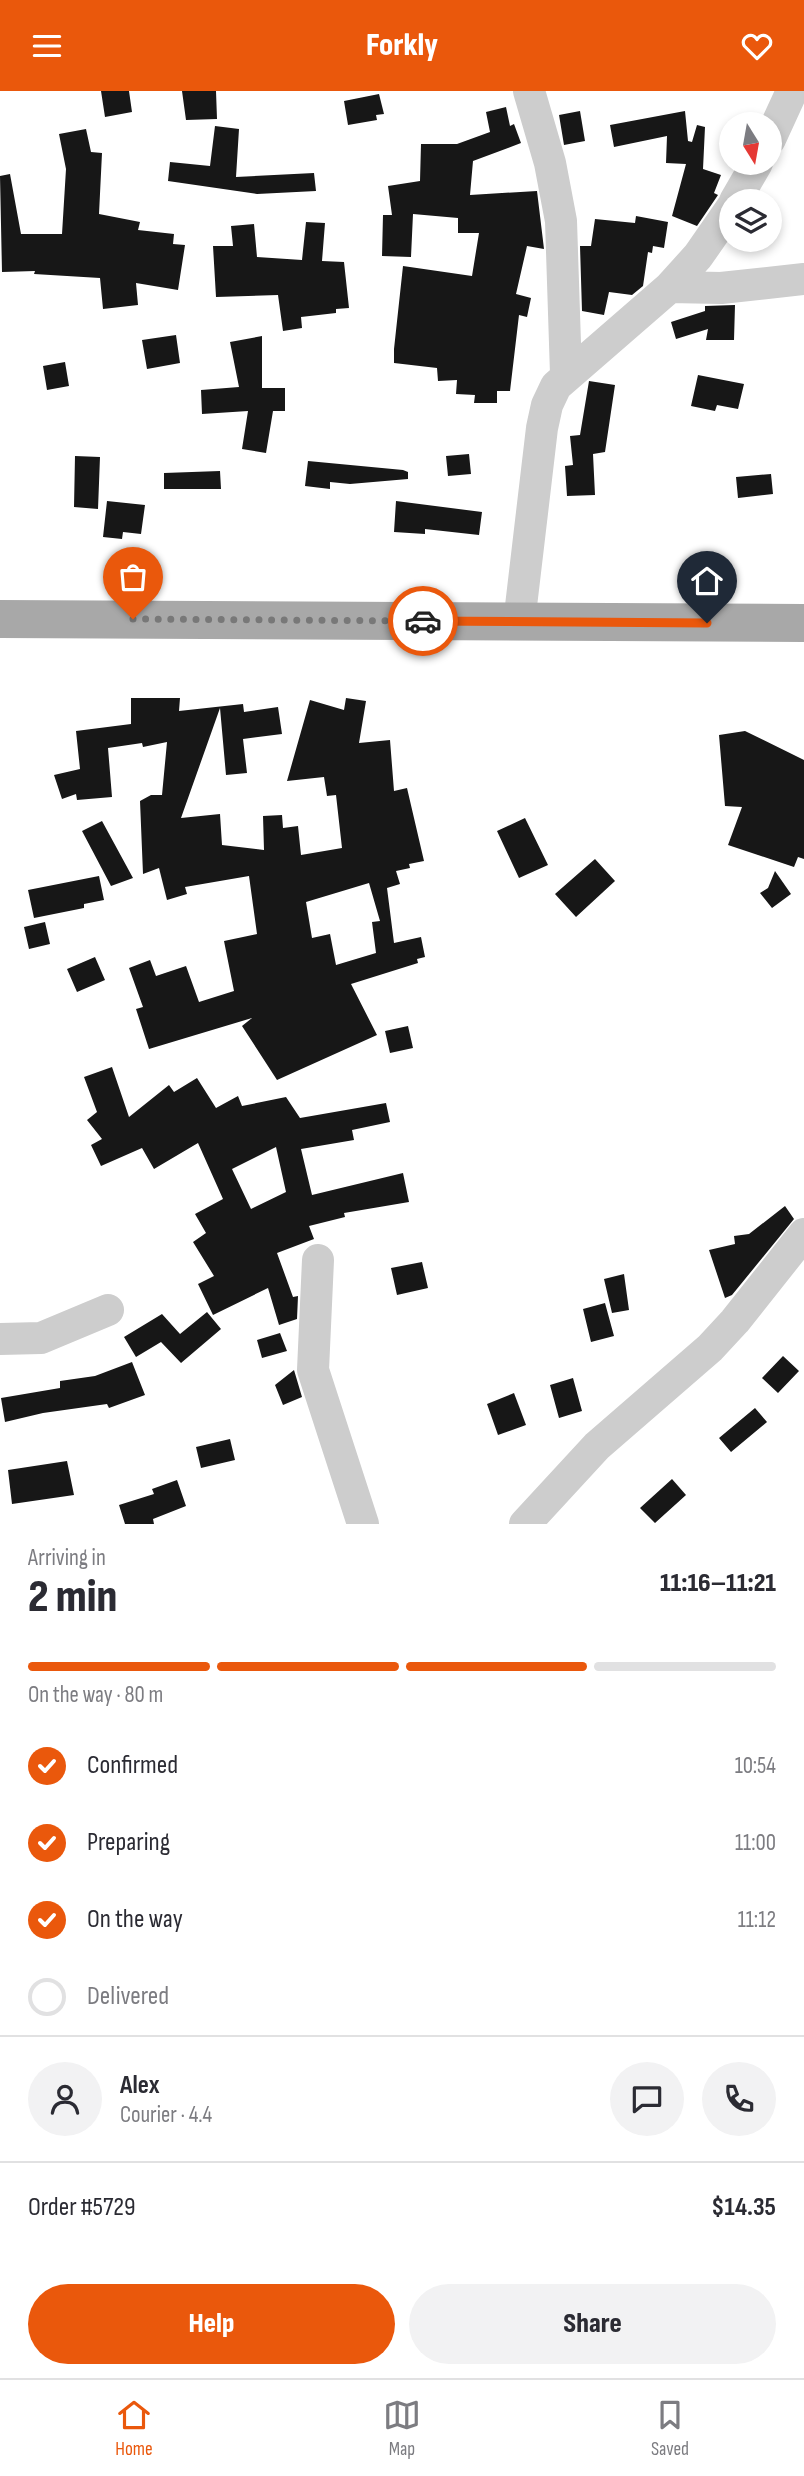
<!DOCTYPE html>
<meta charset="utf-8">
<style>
:root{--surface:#fff;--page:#f2f2f3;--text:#2b2b33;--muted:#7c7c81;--line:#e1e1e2;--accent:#ea580c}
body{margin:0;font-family:"Sofia Sans Condensed",sans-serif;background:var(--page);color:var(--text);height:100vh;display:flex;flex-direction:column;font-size:26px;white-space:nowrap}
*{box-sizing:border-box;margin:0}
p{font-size:23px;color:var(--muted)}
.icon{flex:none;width:38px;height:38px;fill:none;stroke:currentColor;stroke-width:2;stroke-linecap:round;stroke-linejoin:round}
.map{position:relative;height:1433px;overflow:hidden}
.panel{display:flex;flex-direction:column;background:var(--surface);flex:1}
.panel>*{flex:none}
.needle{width:46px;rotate:169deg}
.buttons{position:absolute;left:719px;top:21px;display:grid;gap:14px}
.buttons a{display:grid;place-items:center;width:63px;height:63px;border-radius:50%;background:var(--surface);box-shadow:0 4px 10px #0003;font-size:35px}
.pin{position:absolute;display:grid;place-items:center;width:60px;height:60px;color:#fff;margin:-72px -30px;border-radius:50% 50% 50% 0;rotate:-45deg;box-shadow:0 0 7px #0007}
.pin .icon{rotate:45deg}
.courier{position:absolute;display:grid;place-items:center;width:70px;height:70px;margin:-35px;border:5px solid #ea580c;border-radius:50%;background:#fff;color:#222;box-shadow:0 2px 9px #0007}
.summary em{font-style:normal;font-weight:800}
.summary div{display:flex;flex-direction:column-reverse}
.summary{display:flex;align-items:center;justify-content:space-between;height:119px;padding:0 28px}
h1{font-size:46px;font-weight:800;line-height:52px}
.bar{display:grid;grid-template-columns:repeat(4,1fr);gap:10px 7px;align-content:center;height:84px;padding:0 28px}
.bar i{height:9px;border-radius:5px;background:var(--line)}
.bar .selected{background:var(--accent)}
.bar p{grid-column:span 4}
.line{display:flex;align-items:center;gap:18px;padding:0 28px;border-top:2px solid var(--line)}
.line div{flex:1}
.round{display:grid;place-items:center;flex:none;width:74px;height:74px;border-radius:37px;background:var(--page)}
ol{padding:0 28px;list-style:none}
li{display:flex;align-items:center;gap:21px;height:77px}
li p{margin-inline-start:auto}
li .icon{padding:7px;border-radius:50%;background:var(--accent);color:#fff;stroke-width:4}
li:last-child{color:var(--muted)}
li i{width:38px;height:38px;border:4px solid var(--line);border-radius:50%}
.cta{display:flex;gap:14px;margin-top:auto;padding:14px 28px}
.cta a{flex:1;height:80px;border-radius:42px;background:var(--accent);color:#fff;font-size:28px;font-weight:800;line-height:80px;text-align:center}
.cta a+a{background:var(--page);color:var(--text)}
header{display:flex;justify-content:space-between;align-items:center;height:91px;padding:0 28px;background:var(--accent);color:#fff;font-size:32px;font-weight:800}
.dock{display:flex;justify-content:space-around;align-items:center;height:98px;border-top:2px solid var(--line);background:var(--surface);font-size:19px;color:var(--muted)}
.dock a{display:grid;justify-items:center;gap:4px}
.dock .selected{color:var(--accent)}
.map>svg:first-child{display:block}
.building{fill:#171717;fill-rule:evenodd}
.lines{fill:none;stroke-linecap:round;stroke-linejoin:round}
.minor{stroke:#cdcdcd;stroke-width:32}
.major{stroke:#a8a8a8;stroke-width:38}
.done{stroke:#787878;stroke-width:7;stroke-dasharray:0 12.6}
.route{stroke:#ea580c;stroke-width:9}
</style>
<header><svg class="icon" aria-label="menu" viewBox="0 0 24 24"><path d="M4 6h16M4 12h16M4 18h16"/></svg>Forkly<svg class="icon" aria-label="heart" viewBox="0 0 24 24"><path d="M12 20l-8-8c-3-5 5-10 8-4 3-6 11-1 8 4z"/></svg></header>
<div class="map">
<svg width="804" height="1433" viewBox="0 0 804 1433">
<rect width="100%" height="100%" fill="#fff"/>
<path class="building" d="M101 0H129L132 21 105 26Z
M182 0H216L217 28 186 29Z
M379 3 384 23 376 24 377 29 348 34 344 10Z
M506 16 510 35 514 33 521 52 473 70 470 104 537 100 544 158 527 155 516 203 531 207 527 226 519 224 510 300H497V312H474L475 304 456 303 457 289 438 290 437 277 394 272V258L403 175 472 185 479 142H458V127L413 123 411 166 382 165 383 124H392L388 95 420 90 421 53H457L490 41 486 21Z
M580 20 585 50 564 54 559 24Z
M685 20 688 50 692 51 697 34 705 36 703 78 721 84 714 102 718 104 697 135 672 125 686 73 666 72 667 45 614 56 610 34Z
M215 35 239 38 236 86 314 82 316 100 257 103 168 90 170 71 210 75Z
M86 38 91 61 102 62 99 123 140 131 138 139 174 143 173 153 185 154 178 199 136 192 138 214 103 218 100 187 34 183 35 180 2 181 0 85 10 83 21 143H62L66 78 59 43Z
M636 125 668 131 664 157 653 155 652 162 648 161 643 195 632 204 609 201 604 224 582 220 580 155H591L595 128 635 132Z
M306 131 325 132 322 170 344 171 349 217 336 218V222L301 226 302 237 283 240 278 204 216 206 213 155H233L231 135 254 133 257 166 302 169Z
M735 214 734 249H706L708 238 676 248 671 231 705 220V215Z
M176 244 180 272 147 278 142 249Z
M262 245V297H285V320H273L266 362 242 358 248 320 202 323 201 299 239 296 230 251Z
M65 271 69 295 47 299 43 275Z
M698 284 744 293 738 318 717 314 715 320 691 315Z
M589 290 615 294 605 361 593 363 595 404 567 405 565 375 573 374 570 345 580 344Z
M469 363 471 383 448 385 446 365Z
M75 365 100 366 98 418 74 416Z
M308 370 403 379 408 381V388L350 393 330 391V398L305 395Z
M220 380 221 398H164V382Z
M771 383 773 403 738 407 736 386Z
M107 410 145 414 141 443 123 441 122 448 103 446Z
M396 410 482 421 479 444 425 438V443L394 441Z
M131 607H180L179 620 243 613 244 621 278 616 282 643 243 648 247 682 226 684 220 617 181 727 220 723 222 754 264 759 263 725 282 724 283 737 298 735 301 764 342 757 336 704 327 705 324 686 287 690 310 609 344 619 346 607 366 610 359 652 390 649 394 700 407 697 424 770 409 773 410 777 396 780 400 793 387 797 394 852 421 846 425 866 417 868 418 872 351 893 377 944 277 989 242 935 252 927 149 958 136 918 143 916 129 877 150 869 156 885 186 875 199 911 234 900 224 850 257 843 249 785 185 796 187 803 167 809 159 777 143 783 140 710 151 704H162L167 651 143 656 142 652 108 657 112 706 77 709 76 703 62 708 54 684 80 678 76 640 131 633ZM369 792 380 830 372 831 376 862 336 874 330 843 312 847 306 811Z
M745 640 804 669V768L798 766 794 776 728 754 742 716 725 715 719 644Z
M525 727 548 774 519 787 497 740Z
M102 730 133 787 111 795 82 740Z
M595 768 615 790 576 826 555 803Z
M775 780 791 803 772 817 760 802 768 797Z
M99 785 104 809 84 813V817L34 827 28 799Z
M45 831 50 853 29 858 24 836Z
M95 866 105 889 77 901 67 878Z
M408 935 413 957 390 962 385 940Z
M112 976 129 1026 169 994 174 1001 197 987 216 1017 238 1005 242 1015 286 1006 300 1027 386 1012 390 1031 352 1039 354 1049 301 1058 312 1104 403 1082 409 1111 344 1122 345 1126 309 1135 314 1148 277 1162 293 1206 298 1205 297 1228 279 1234 268 1197 213 1224 198 1193 214 1185 193 1151 206 1142 195 1123 223 1108 198 1052 154 1078 142 1057 101 1075 91 1054 102 1048 87 1029 97 1021 84 986ZM276 1056 286 1101 251 1118 232 1078Z
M785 1115 794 1128 732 1204 725 1207 709 1159 735 1153 734 1145 749 1143Z
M422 1171 428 1197 397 1204 391 1177Z
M624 1183 629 1219 612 1222 604 1188Z
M605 1212 614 1245 591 1251 583 1218Z
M207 1221 221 1238 181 1272 161 1251 136 1266 124 1246 162 1223 180 1243Z
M280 1242 287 1260 262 1267 257 1249Z
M783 1265 799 1280 778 1302 762 1287Z
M132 1271 145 1304 109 1317 107 1313 43 1322 5 1331 1 1307 60 1297V1290L95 1285Z
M294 1279 302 1306 283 1314 275 1294Z
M573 1287 582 1320 559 1327 550 1294Z
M514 1302 526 1334 498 1344 487 1313Z
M755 1317 767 1331 731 1361 719 1347Z
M230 1348 235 1369 201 1377 196 1356Z
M67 1370 74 1404 12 1413 8 1379Z
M672 1388 686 1404 655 1432 640 1417Z
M177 1389 186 1415 153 1428 154 1433H125L119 1414 154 1403 152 1398Z"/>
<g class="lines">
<path class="minor" d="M529 0 550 72 561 130 566 283
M770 48 792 0
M735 110 757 72
M670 196 721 197 804 188
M519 532 542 337 547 314 556 295 670 196 698 165 732 116
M318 1169 313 1279 363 1433
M0 1248 41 1247 108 1219
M525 1433 597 1355 710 1257 735 1230 804 1143"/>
<path class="major" d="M0 528 804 532"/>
</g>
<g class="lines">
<path class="done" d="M133 528 423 530"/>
<path class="route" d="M423 530 707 532"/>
</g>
</svg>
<div class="buttons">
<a><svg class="needle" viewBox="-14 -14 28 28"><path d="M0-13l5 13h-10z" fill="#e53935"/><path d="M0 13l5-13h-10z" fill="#7c7c81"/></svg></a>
<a><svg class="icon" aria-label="layers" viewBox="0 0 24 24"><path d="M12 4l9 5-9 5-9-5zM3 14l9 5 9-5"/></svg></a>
</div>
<div class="pin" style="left:133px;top:528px;background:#ea580c"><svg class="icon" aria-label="bag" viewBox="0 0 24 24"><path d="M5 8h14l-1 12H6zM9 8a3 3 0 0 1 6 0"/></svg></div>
<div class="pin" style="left:707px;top:532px;background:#1f2937"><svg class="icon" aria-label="home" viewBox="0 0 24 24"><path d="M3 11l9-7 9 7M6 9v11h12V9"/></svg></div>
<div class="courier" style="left:423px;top:530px"><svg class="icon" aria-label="car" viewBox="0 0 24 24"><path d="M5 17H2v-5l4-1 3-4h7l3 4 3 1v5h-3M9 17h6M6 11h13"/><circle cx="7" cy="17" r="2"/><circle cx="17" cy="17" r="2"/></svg></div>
</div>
<section class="panel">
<div class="summary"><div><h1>2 min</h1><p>Arriving in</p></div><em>11:16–11:21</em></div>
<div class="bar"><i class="selected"></i><i class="selected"></i><i class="selected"></i><i></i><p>On the way · 80 m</p></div>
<ol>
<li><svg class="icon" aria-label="check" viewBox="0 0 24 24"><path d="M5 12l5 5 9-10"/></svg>Confirmed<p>10:54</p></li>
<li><svg class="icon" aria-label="check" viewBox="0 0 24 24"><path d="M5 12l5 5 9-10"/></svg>Preparing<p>11:00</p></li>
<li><svg class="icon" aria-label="check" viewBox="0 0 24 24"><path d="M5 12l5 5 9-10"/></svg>On the way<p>11:12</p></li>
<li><i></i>Delivered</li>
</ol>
<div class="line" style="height:126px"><a class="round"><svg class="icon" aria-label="person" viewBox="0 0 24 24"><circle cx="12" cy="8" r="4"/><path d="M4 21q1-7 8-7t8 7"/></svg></a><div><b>Alex</b><p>Courier · 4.4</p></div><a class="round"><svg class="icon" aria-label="chat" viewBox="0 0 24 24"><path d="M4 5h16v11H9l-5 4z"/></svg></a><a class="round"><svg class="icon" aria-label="phone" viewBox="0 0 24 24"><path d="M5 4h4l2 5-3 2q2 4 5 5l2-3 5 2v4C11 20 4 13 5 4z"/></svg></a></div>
<div class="line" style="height:91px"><div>Order #5729</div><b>$14.35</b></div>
<div class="cta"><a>Help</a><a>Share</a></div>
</section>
<nav class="dock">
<a class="selected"><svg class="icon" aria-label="home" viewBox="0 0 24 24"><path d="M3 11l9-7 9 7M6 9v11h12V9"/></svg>Home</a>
<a><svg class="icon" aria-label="map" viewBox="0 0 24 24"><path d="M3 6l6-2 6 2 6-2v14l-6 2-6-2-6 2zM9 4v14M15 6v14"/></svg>Map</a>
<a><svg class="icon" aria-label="saved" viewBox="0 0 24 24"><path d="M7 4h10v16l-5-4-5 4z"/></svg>Saved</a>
</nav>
